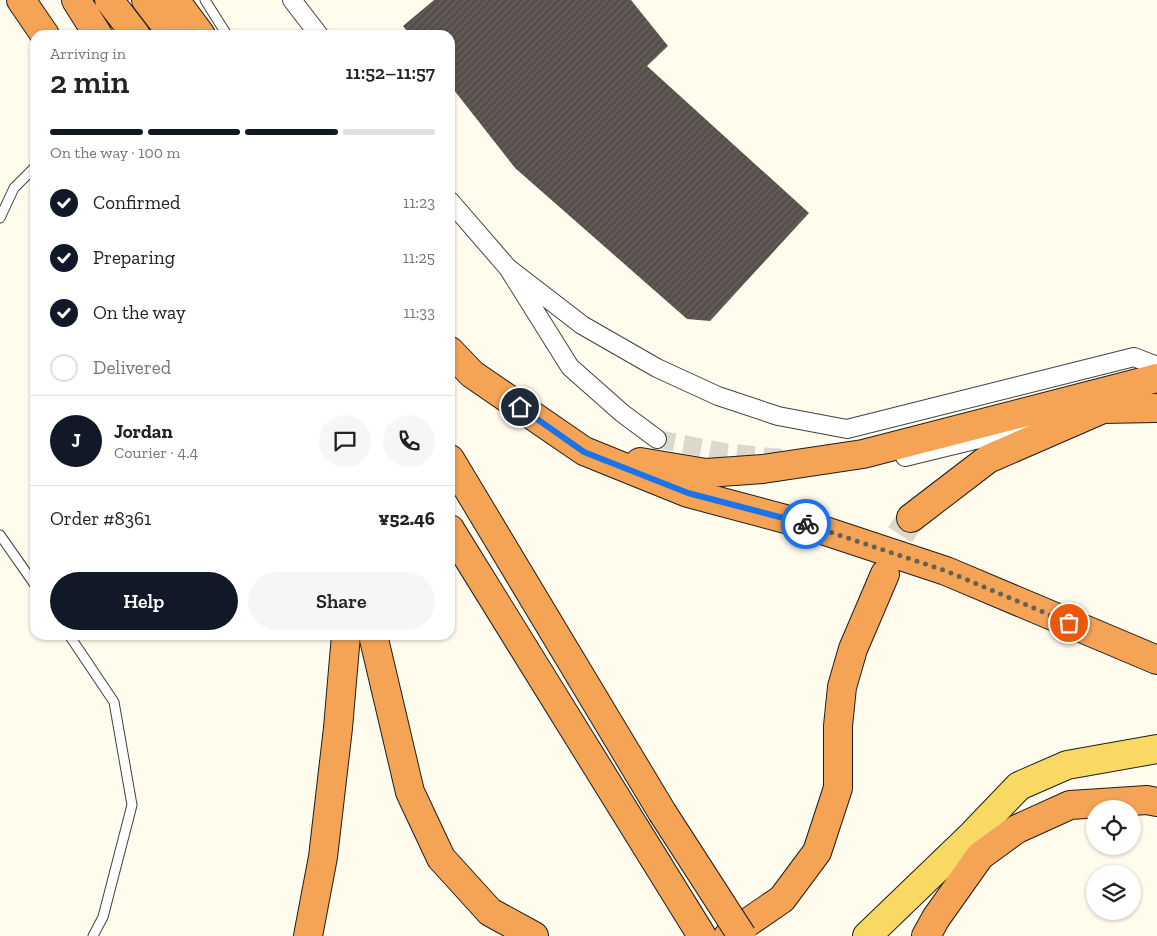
<!DOCTYPE html>
<meta charset="utf-8">
<style>
:root{--surface:#fff;--page:#f6f6f6;--text:#222;--muted:#767676;--line:#e0e0e0;--accent:#111827}
body{margin:0;font-family:"Zilla Slab",serif;background:var(--page);color:var(--text);height:100vh;display:flex;flex-direction:column;font-size:19px;white-space:nowrap}
*{box-sizing:border-box;margin:0}
p{font-size:16px;color:var(--muted)}
.icon{flex:none;width:28px;height:28px;fill:none;stroke:currentColor;stroke-width:2;stroke-linecap:round;stroke-linejoin:round}
.map{position:relative;flex:1;overflow:hidden}
.panel{position:absolute;left:30px;top:30px;width:425px;height:610px;display:flex;flex-direction:column;background:var(--surface);border-radius:15px;box-shadow:0 1px 4px #0004}
.panel>*{flex:none}
.controls{position:absolute;left:1086px;top:800px;display:grid;gap:10px}
.controls a{display:grid;place-items:center;width:55px;height:55px;border-radius:50%;background:var(--surface);box-shadow:0 1px 4px #0004;font-size:25px}
.pin{position:absolute;display:grid;place-items:center;width:42px;height:42px;color:#fff;margin:-21px;border:2px solid #fff;border-radius:50%;box-shadow:0 1px 5px #0007}
.courier{position:absolute;display:grid;place-items:center;width:50px;height:50px;margin:-25px;border:4px solid #1a73e8;border-radius:50%;background:#fff;color:#222;box-shadow:0 1px 6px #0007}
.overview em{font-style:normal;font-weight:600}
.overview div{display:flex;flex-direction:column-reverse}
.overview{display:flex;align-items:center;justify-content:space-between;height:85px;padding:0 20px}
h1{font-size:32px;font-weight:600;line-height:38px}
.bar{display:grid;grid-template-columns:repeat(4,1fr);gap:8px 5px;align-content:center;height:60px;padding:0 20px}
.bar i{height:6px;border-radius:4px;background:var(--line)}
.bar .selected{background:var(--accent)}
.bar p{grid-column:span 4}
.line{display:flex;align-items:center;gap:12px;padding:0 20px;border-top:1px solid var(--line)}
.line div{flex:1}
.round{display:grid;place-items:center;flex:none;width:52px;height:52px;border-radius:26px;background:var(--page)}
ol{padding:0 20px;list-style:none}
li{display:flex;align-items:center;gap:15px;height:55px}
li p{margin-inline-start:auto}
li .icon{padding:5px;border-radius:50%;background:var(--accent);color:#fff;stroke-width:4}
li:last-child{color:var(--muted)}
li i{width:28px;height:28px;border:2px solid var(--line);border-radius:50%}
.action{display:flex;gap:10px;margin-top:auto;padding:10px 20px}
.action a{flex:1;height:58px;border-radius:30px;background:var(--accent);color:#fff;font-size:20px;font-weight:600;line-height:58px;text-align:center}
.action a+a{background:var(--page);color:var(--text)}
.map>svg:first-child{display:block}
.building{fill:url(#building-hatch)}
.lines{fill:none;stroke-linecap:round;stroke-linejoin:round}
.street-tunnel{stroke:#dbd8cc;stroke-width:18;stroke-dasharray:18 9;stroke-linecap:butt}
.highway-tunnel{stroke:#dbd8cc;stroke-width:28;stroke-dasharray:28 14;stroke-linecap:butt}
.lane-casing{stroke:#404040;stroke-width:11}
.street-casing{stroke:#404040;stroke-width:20}
.primary-casing{stroke:#1e1e1e;stroke-width:30}
.highway-casing{stroke:#1e1e1e;stroke-width:30}
.lane{stroke:#fff;stroke-width:9}
.street{stroke:#fff;stroke-width:18}
.primary{stroke:#f9d963;stroke-width:28}
.highway{stroke:#f5a355;stroke-width:28}
.highway-bridge-casing{stroke:#1e1e1e;stroke-width:30;stroke-linecap:butt}
.highway-bridge{stroke:#f5a355;stroke-width:28}
.done{stroke:#62615c;stroke-width:5;stroke-dasharray:0 9}
.route{stroke:#1a73e8;stroke-width:6}
</style>
<div class="map">
<svg width="1157" height="936" viewBox="0 0 1157 936">
<defs>
<pattern id="building-hatch" width="6" height="6" patternUnits="userSpaceOnUse" patternTransform="scale(1.25)"><rect width="6" height="6" fill="#564f4a"/><path d="M-1 1l2-2M0 6l6-6M5 7l2-2" fill="none" stroke="#696460"/></pattern>
</defs>
<rect width="100%" height="100%" fill="#fffcee"/>
<path class="building" d="M434 0H631L668 46 647 66 809 213 710 321 687 319 515 168 450 85V35H410L403 26Z"/>
<g class="lines">
<path class="street-tunnel" d="M657 439 724 452 782 458"/>
<path class="highway-tunnel" d="M885 574 900 535 911 518"/>
<defs>
<path id="lane" d="M205 0 227 35
M0 218 14 188 35 167
M0 535 35 585
M69 635 114 702 132 805 103 917 93 936"/>
<path id="street" d="M292 0 319 35
M450 201 508 268 570 367 622 413 657 439
M508 268 582 325 657 368 718 396 778 416 847 429 1134 357 1157 366
M905 457 1045 423"/>
<path id="primary" d="M867 936 973 834 1019 786 1067 765 1157 749"/>
<path id="highway" d="M21 0 45 35
M76 0 98 35
M109 0 136 35
M146 0 173 35
M175 0 201 35
M450 351 472 374 584 451 688 493 804 524 946 571 1157 660
M450 459 662 812
M640 462 706 473 763 469 863 454 1157 378
M911 518 988 459 1103 409 1157 408
M450 529 702 936
M373 635 410 792 441 858 490 912 534 936
M308 936 323 857 338 728 346 635
M728 936 782 899 817 852 838 788V726L842 687 853 649 885 574
M926 936 936 918 980 856 1017 829 1070 805 1147 800 1157 802"/>
</defs>
<use href="#lane" class="lane-casing"/>
<use href="#street" class="street-casing"/>
<use href="#primary" class="primary-casing"/>
<use href="#highway" class="highway-casing"/>
<use href="#lane" class="lane"/>
<use href="#street" class="street"/>
<use href="#primary" class="primary"/>
<use href="#highway" class="highway"/>
<defs>
<path id="highway-bridge" d="M662 812 742 936"/>
</defs>
<use href="#highway-bridge" class="highway-bridge-casing"/>
<use href="#highway-bridge" class="highway-bridge"/>
</g>
<g class="lines">
<path class="done" d="M806 524 946 571 1069 623"/>
<path class="route" d="M520 407 584 452 688 493 806 524"/>
</g>
</svg>
<div class="controls">
<a><svg class="icon" aria-label="locate" viewBox="0 0 24 24"><circle cx="12" cy="12" r="6"/><path d="M12 2v4M12 18v4M2 12h4M18 12h4"/></svg></a>
<a><svg class="icon" aria-label="layers" viewBox="0 0 24 24"><path d="M12 4l9 5-9 5-9-5zM3 14l9 5 9-5"/></svg></a>
</div>
<div class="pin" style="left:1069px;top:623px;background:#ea580c"><svg class="icon" aria-label="bag" viewBox="0 0 24 24"><path d="M5 8h14l-1 12H6zM9 8a3 3 0 0 1 6 0"/></svg></div>
<div class="pin" style="left:520px;top:407px;background:#1f2937"><svg class="icon" aria-label="home" viewBox="0 0 24 24"><path d="M3 11l9-7 9 7M6 9v11h12V9"/></svg></div>
<div class="courier" style="left:806px;top:524px"><svg class="icon" aria-label="bike" viewBox="0 0 24 24"><circle cx="6" cy="16" r="4"/><circle cx="18" cy="16" r="4"/><path d="M6 16l4-8h5l3 8M10 8l3 8H6M13 5h3"/></svg></div>
<section class="panel">
<div class="overview"><div><h1>2 min</h1><p>Arriving in</p></div><em>11:52–11:57</em></div>
<div class="bar"><i class="selected"></i><i class="selected"></i><i class="selected"></i><i></i><p>On the way · 100 m</p></div>
<ol>
<li><svg class="icon" aria-label="check" viewBox="0 0 24 24"><path d="M5 12l5 5 9-10"/></svg>Confirmed<p>11:23</p></li>
<li><svg class="icon" aria-label="check" viewBox="0 0 24 24"><path d="M5 12l5 5 9-10"/></svg>Preparing<p>11:25</p></li>
<li><svg class="icon" aria-label="check" viewBox="0 0 24 24"><path d="M5 12l5 5 9-10"/></svg>On the way<p>11:33</p></li>
<li><i></i>Delivered</li>
</ol>
<div class="line" style="height:90px"><b class="round" style="background:var(--accent);color:#fff">J</b><div><b>Jordan</b><p>Courier · 4.4</p></div><a class="round"><svg class="icon" aria-label="chat" viewBox="0 0 24 24"><path d="M4 5h16v11H9l-5 4z"/></svg></a><a class="round"><svg class="icon" aria-label="phone" viewBox="0 0 24 24"><path d="M5 4h4l2 5-3 2q2 4 5 5l2-3 5 2v4C11 20 4 13 5 4z"/></svg></a></div>
<div class="line" style="height:65px"><div>Order #8361</div><b>¥52.46</b></div>
<div class="action"><a>Help</a><a>Share</a></div>
</section>
</div>
